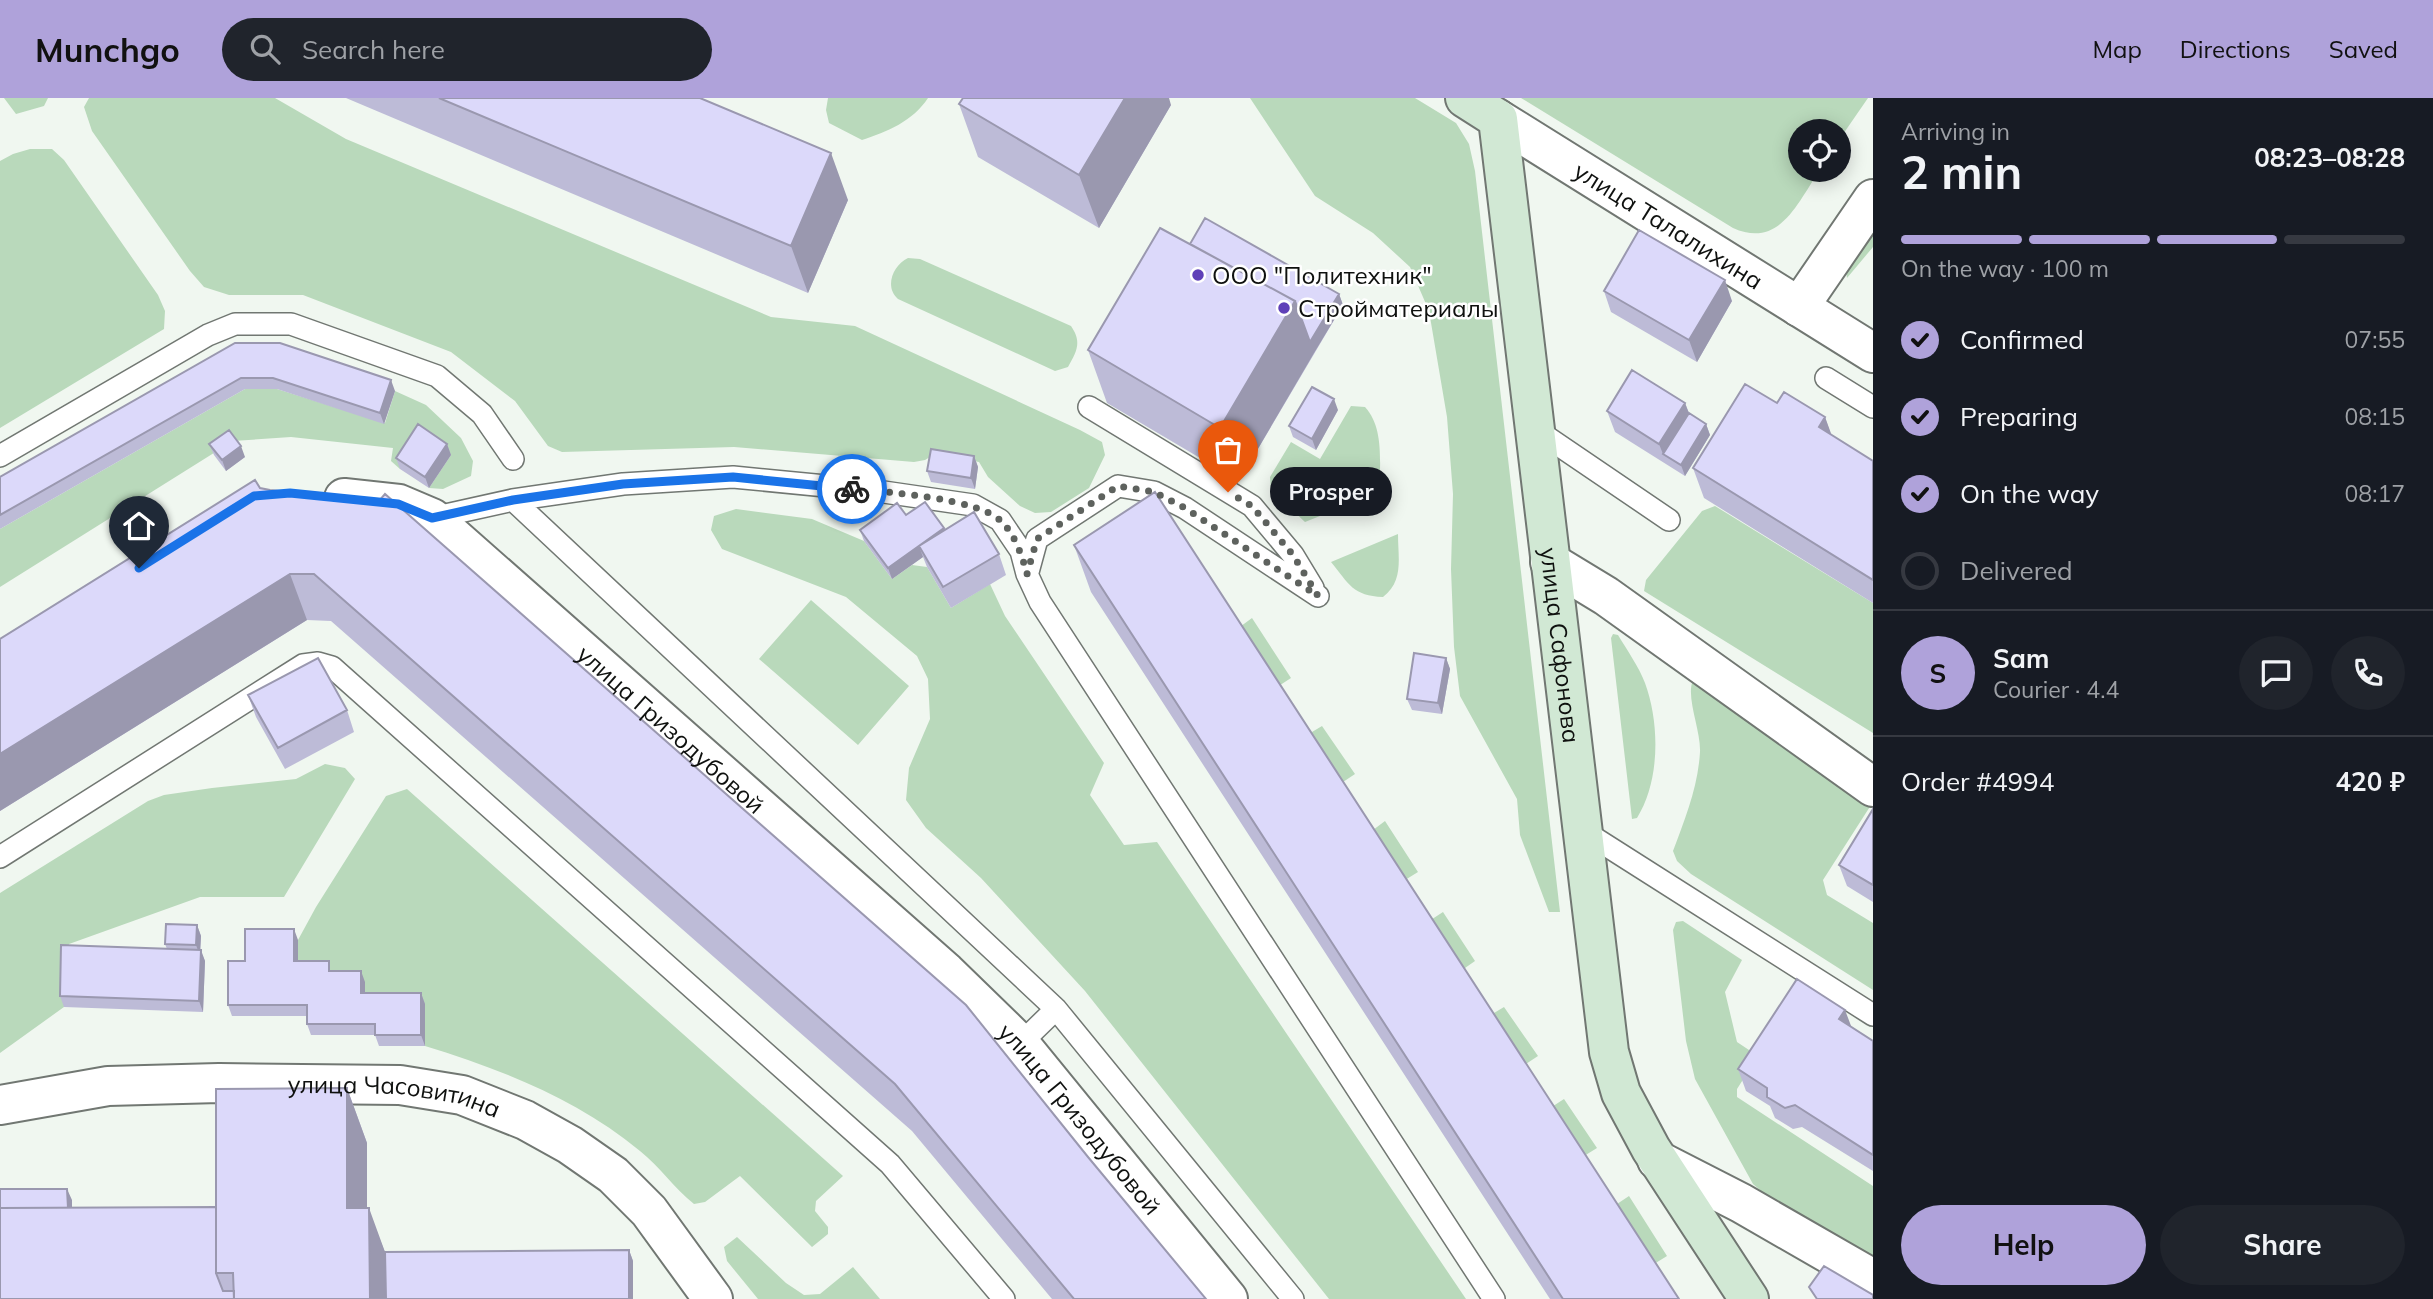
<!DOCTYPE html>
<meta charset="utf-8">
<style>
:root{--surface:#171b24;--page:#20242c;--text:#f1f3f6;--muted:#9ea1a6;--line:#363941;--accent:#afa2da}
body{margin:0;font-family:Mulish,sans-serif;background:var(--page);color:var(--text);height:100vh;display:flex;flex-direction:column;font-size:26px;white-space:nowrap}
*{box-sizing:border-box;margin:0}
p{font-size:23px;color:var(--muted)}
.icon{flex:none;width:38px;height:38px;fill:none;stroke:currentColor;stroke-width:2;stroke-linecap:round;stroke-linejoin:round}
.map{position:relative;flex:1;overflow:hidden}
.sheet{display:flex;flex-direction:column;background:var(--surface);width:560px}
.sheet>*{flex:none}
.fabs{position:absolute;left:1788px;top:21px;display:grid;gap:14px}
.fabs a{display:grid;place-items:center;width:63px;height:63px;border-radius:50%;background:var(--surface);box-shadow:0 4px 18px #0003;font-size:35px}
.pin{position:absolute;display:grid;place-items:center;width:60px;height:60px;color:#fff;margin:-72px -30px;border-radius:50% 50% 50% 0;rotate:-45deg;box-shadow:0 0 7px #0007}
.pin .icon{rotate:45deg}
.courier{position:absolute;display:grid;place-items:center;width:70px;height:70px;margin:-35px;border:5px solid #1a73e8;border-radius:50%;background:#fff;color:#222;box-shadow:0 2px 9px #0007}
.bubble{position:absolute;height:49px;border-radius:24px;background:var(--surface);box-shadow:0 4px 18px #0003;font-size:23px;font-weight:700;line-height:49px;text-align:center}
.headline em{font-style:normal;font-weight:700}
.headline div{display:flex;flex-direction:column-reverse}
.headline{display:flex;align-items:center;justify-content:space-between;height:119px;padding:0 28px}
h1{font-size:46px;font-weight:700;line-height:52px}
.bar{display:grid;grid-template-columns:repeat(4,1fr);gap:10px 7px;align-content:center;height:84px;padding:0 28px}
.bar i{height:9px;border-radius:5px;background:var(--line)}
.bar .on{background:var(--accent)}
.bar p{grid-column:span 4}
.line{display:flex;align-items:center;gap:18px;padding:0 28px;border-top:2px solid var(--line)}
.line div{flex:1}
.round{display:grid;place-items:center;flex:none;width:74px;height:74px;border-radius:37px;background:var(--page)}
ol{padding:0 28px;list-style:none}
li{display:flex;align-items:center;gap:21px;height:77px}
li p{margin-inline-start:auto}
li .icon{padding:7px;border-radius:50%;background:var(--accent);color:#111;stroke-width:4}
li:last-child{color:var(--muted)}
li i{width:38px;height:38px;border:4px solid var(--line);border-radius:50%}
.cta{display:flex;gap:14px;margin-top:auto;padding:14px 28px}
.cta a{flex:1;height:80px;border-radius:42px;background:var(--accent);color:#111;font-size:28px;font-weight:700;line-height:80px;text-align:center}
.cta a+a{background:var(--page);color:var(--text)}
header{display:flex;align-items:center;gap:42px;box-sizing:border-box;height:98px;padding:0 35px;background:var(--accent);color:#111}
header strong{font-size:33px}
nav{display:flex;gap:38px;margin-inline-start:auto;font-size:24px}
.search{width:490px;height:63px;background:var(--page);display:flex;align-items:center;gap:18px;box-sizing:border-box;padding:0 24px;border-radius:38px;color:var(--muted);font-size:26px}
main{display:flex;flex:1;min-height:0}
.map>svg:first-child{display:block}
.green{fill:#b9d9bb}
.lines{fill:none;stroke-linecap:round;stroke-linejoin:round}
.service-casing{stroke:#717772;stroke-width:24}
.minor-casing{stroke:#717772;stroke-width:42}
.secondary-casing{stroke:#717772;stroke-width:42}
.service{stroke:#fff;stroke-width:21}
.minor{stroke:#fff;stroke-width:38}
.secondary{stroke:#d1e8d4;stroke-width:38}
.wall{fill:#bdbbd7}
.shaded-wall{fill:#9a98af}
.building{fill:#dcd9fa;stroke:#9a98af;stroke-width:2}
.done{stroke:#5e625e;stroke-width:7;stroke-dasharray:0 12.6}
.route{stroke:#1a73e8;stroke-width:9}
.poi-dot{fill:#5f40b8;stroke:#fff;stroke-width:2.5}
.labels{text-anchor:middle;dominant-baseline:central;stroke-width:5;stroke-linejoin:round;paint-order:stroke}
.street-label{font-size:24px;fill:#0f110f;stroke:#fff}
.poi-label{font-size:24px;fill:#0f110f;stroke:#fff;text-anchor:start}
</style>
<header>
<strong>Munchgo</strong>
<div class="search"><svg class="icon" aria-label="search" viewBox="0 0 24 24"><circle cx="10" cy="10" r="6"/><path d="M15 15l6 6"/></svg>Search here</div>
<nav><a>Map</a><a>Directions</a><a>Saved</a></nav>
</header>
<main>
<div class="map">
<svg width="1873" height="1201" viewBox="0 0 1873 1201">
<rect width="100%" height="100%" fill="#f0f7f0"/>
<path class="green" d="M4 0H48L44 8 16 16Z
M89 0H275L346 41 771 219 855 228 1080 332 1102 344 1105 357 1089 390 1051 414 1035 415 1020 408 988 379 979 364 935 356 925 362 914 364 734 349 562 354 548 348 515 303 451 254 303 197H229L204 189 190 173 92 33 84 9Z
M828 0H928C913 23 887 34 862 42L829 25 826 12Z
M1250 0H1415L1456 25 1469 46 1475 73 1560 814H1549L1520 737 1517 701 1460 598 1454 549 1451 471 1453 396 1447 319 1429 213 1410 169 1373 135 1315 98Z
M1521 0H1868L1839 42V33H1801V72H1820C1797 105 1780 151 1733 130Z
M30 51H52L64 62 158 197 165 213 164 231 0 330V63L13 56Z
M1873 134V149L1847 180 1846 173Z
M908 160 920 161 1071 228C1082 244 1077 253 1068 269L1055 273 898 201C884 189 893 167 908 160Z
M245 291H277L385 325 395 293 426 307 461 340 473 363 471 378 443 391 429 390 451 357 400 371 391 363 393 350 291 339 233 343 0 489V431Z
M1351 308 1365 309C1385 331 1379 366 1380 394L1305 424 1271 392 1270 379 1291 344 1320 361Z
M1715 408 1873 505V635L1644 493 1646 482 1702 413Z
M736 411 812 421 864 443 892 481 912 467 927 469 951 510 990 486 1005 518 1104 665 1090 697 1124 747 1157 744 1466 1201H1329L1085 893 981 780 926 730 906 702 909 670 930 621 928 581 917 558 846 499 722 451 711 432 714 418Z
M1398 436C1398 460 1404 483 1383 499 1353 498 1349 486 1331 464Z
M811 502 909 588 858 647 759 561Z
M1252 520 1291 580 1271 593 1233 534Z
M1613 536 1618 537C1627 552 1639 569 1645 585 1660 626 1660 683 1637 720L1632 721 1611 540Z
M1692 585 1702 587 1871 707 1823 782 1827 797 1873 825V892L1691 776 1677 763 1673 753C1685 721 1698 689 1700 654 1701 634 1687 602 1692 585Z
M1322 628 1355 676 1334 690 1302 640Z
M325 666 345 670 355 681 284 799H200L69 846 65 858 64 909 0 955V795L148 703 164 697 212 690 296 681Z
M407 691 843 1078 816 1103 815 1113 828 1129V1136L812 1149 740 1078 705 1104 694 1106C674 1090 660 1069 640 1053 577 1001 503 972 425 948V906H365L298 874V842L316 809 386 698Z
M1385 723 1418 774 1397 787 1365 738Z
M1443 814 1475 863 1455 877 1423 827Z
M1683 823 1742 862 1725 894 1737 944 1758 958 1737 991V999L1873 1088V1159L1767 1098 1753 1086 1695 981 1686 943 1673 832 1676 824Z
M1504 909 1538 958 1517 972 1484 921Z
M1564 1001 1597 1050 1576 1063 1544 1014Z
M1629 1098 1667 1158 1646 1171 1608 1112Z
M737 1139 786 1185 804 1197 820 1196 853 1169 880 1201H758L727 1163 724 1149Z"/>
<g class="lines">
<defs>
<path id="service" d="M1826 280 1873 309
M1089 309 1252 408 1293 457 1313 490
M1535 331 1669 422
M0 358 208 237 235 226H291L437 278 482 316 513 361
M513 402 623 386 733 379 877 393 973 407 1000 422 1021 453 1027 476 1040 504 1494 1201
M432 420 513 402 1056 911 1293 1201
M1028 474 1037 441 1118 388 1154 394 1185 410 1318 498
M1582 732 1873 917
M0 759 303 567 318 565 332 569 890 1066 1004 1201
M1020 946 1056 911"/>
<g id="minor">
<path id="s1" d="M1498 21 1873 255"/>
<path d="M1799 209 1873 101"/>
<path id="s2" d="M344 400 399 406 432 420 946 874 1020 946 1228 1201"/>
<path d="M1550 464 1606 498 1873 689"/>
<path id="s3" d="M0 1007 108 988 219 985 400 987 462 997 525 1022 570 1047 613 1077 649 1113 713 1201"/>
<path d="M1657 1062 1741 1105 1873 1181"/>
</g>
<g id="secondary">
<path id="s4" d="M1465 0 1498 21 1609 954 1621 995 1651 1051 1749 1201"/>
</g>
</defs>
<use href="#service" class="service-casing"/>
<use href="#minor" class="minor-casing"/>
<use href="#secondary" class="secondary-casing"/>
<use href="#service" class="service"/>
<use href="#minor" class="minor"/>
<use href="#secondary" class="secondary"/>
</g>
<path class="wall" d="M346 0H700L848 102 808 195Z
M959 6 1171 7 1099 130 978 59Z
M1190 146 1339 196 1343 207 1239 383 1107 305 1088 252Z
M1604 193 1732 203 1697 264 1611 214Z
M235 245 395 293 384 326 277 291H245L0 431V379Z
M1685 305 1689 315 1706 326 1710 337 1685 378 1615 334 1607 313Z
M1777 305 1825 319 1831 337 1873 363V505L1704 400 1693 370Z
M1338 312 1316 352 1293 339 1289 328Z
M209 346 245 359 226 373 214 357Z
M447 346 451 357 429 390 400 371 396 360Z
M974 358 978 369 975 391 931 384 927 373Z
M260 390 1088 1059 1206 1201H1052L912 1033 331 523 307 522 0 713V541Z
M906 417 944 430 945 432 999 456 1006 477 951 510 927 469 923 459 892 481 864 443 860 432Z
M1074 447 1679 1201H1550L1091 494Z
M1446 560 1450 571 1442 616 1412 612 1407 601Z
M248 597 347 612 354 634 285 671 256 619Z
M1873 711V804L1847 788 1839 767Z
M197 827 201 838 200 852 205 863 203 914 64 909 60 898 167 851 165 846Z
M298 842V863L333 873 365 884V895H421L425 906V948H379L375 937H311L307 926V918H232L228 907 245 863Z
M1851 929 1873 943V1073L1802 1029 1793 1031 1775 1020 1770 1008 1746 993 1738 971Z
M347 990 367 1045V1110L385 1154 629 1152 633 1163V1201H0L72 1102V1110L216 1109Z"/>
<path class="shaded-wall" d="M1125 0H1169L1171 7 1099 130 1079 77Z
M831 55 848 102 808 195 791 148Z
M1725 182 1732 203 1697 264 1689 242Z
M1339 196 1343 207 1314 255 1310 244Z
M1295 203 1314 255 1239 383 1220 330Z
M391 282 395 293 384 326 380 315Z
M1334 301 1338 312 1316 352 1312 341Z
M1685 305 1693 326 1663 356 1659 346Z
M1825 319 1836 349 1819 329Z
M1706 326 1710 337 1685 378 1681 367Z
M447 346 451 357 429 390 425 379Z
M241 348 245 359 226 373 222 362Z
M974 358 978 369 975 391 971 380Z
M944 430 948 441 919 448 923 459 892 481 888 470Z
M290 476 307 522 0 713V656Z
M1446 560 1450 571 1442 616 1438 605Z
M197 827 201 838 200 858 196 847Z
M294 831 298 842V874L294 863Z
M201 852 205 863 203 914 199 903Z
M361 873 365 884V906L361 895Z
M421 895 425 906V948L421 937Z
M1845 912 1853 933 1839 921Z
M347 990 367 1045V1165L347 1110Z
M67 1091 72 1102V1144L68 1133Z
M369 1110 389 1165 390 1201H370Z
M629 1152 633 1163V1201H629Z"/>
<path class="building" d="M439 0H700L831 55 791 148Z
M963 0H1125L1079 77 959 6Z
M1205 120 1339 196 1310 244 1295 203 1190 146Z
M1160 130 1295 203 1220 330 1088 252Z
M1639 132 1725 182 1689 242 1604 193Z
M235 245H280L391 282 380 315 273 280H241L0 417V379Z
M1632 272 1685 305 1659 346 1607 313Z
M1745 286 1777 305 1784 294 1825 319 1819 329 1873 363V482L1693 370Z
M1312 289 1334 301 1312 341 1289 328Z
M1689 315 1706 326 1681 367 1663 356Z
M418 326 447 346 425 379 396 360Z
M229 332 241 348 222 362 209 346Z
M931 351 974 358 971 380 927 373Z
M255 382 260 390 270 392 379 403 385 396 966 907 1088 1059 1206 1201H1074L895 986 314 476H290L0 656V541Z
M1155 394 1679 1201H1563L1074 447Z
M925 404 944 430 888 470 860 432 897 405 906 417Z
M974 414 999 456 943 489 919 448Z
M1414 555 1446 560 1438 605 1407 601Z
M318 560 347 612 278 650 248 597Z
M1873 711V787L1839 767Z
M166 826 197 827 196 847 165 846Z
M245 831H294V863H329V873H361V895H421V937H375V926H307V907H228V863H245Z
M61 847 201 852 199 903 60 898Z
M1797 881 1845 912 1839 921 1873 943V1057L1795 1007 1785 1010 1767 999V990L1738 971Z
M347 990V1110H369L370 1201H234L233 1175H216V991Z
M0 1091H67L68 1110H0Z
M216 1109V1175L223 1193H234V1201H0V1110Z
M629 1152V1201H386L385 1154Z
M1824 1168 1873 1197V1201H1817L1809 1189Z"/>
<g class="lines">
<path class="done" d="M852 391C887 394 977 400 1001 423 1015 436 1022 458 1027 476L1037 441 1118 388 1154 394 1185 410 1318 498 1293 457 1252 408 1228 394"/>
<path class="route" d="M139 470 254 398 290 395 398 406 432 420 513 402 623 386 733 379 852 391"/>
</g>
<g class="poi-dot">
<circle cx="1198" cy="177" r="7"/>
<circle cx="1284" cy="210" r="7"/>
</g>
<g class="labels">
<g class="street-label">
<text stroke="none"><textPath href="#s1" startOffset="201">улица Талалихина</textPath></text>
<text stroke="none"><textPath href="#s4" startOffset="569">улица Сафонова</textPath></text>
<text stroke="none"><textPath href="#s2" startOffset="410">улица Гризодубовой</textPath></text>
<text stroke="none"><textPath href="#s3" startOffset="397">улица Часовитина</textPath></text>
<text stroke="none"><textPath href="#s2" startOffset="976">улица Гризодубовой</textPath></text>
</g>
<g class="poi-label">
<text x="1212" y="177">ООО "Политехник"</text>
<text x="1298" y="210">Стройматериалы</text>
</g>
</g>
</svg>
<div class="fabs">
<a><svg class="icon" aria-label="locate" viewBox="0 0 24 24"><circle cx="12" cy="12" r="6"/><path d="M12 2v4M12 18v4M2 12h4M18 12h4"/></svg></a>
</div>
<div class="pin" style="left:1228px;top:394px;background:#ea580c"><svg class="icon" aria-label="bag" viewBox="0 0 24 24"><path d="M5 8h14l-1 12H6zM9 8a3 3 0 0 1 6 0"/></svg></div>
<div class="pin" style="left:139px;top:470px;background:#1f2937"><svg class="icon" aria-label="home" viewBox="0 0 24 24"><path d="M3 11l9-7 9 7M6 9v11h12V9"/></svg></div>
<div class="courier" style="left:852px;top:391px"><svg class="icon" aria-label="bike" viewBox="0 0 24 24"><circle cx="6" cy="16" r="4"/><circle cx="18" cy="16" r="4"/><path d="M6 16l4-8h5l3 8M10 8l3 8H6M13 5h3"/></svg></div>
<div class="bubble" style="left:1270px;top:369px;width:122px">Prosper</div>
</div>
<section class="sheet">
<div class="headline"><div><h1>2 min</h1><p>Arriving in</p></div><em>08:23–08:28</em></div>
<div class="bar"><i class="on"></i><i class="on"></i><i class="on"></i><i></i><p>On the way · 100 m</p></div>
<ol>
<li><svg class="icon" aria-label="check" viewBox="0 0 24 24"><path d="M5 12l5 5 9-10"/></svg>Confirmed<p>07:55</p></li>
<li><svg class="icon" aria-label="check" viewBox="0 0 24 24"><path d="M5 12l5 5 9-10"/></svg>Preparing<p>08:15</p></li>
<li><svg class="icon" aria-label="check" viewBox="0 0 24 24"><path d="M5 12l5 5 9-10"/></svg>On the way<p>08:17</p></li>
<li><i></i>Delivered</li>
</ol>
<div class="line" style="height:126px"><b class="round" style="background:var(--accent);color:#111">S</b><div><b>Sam</b><p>Courier · 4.4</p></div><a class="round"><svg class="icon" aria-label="chat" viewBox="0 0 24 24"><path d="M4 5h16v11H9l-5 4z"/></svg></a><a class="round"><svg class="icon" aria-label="phone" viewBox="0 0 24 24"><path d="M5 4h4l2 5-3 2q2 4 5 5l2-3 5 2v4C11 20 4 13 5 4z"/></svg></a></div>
<div class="line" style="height:91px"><div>Order #4994</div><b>420 ₽</b></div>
<div class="cta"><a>Help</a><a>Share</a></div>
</section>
</main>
